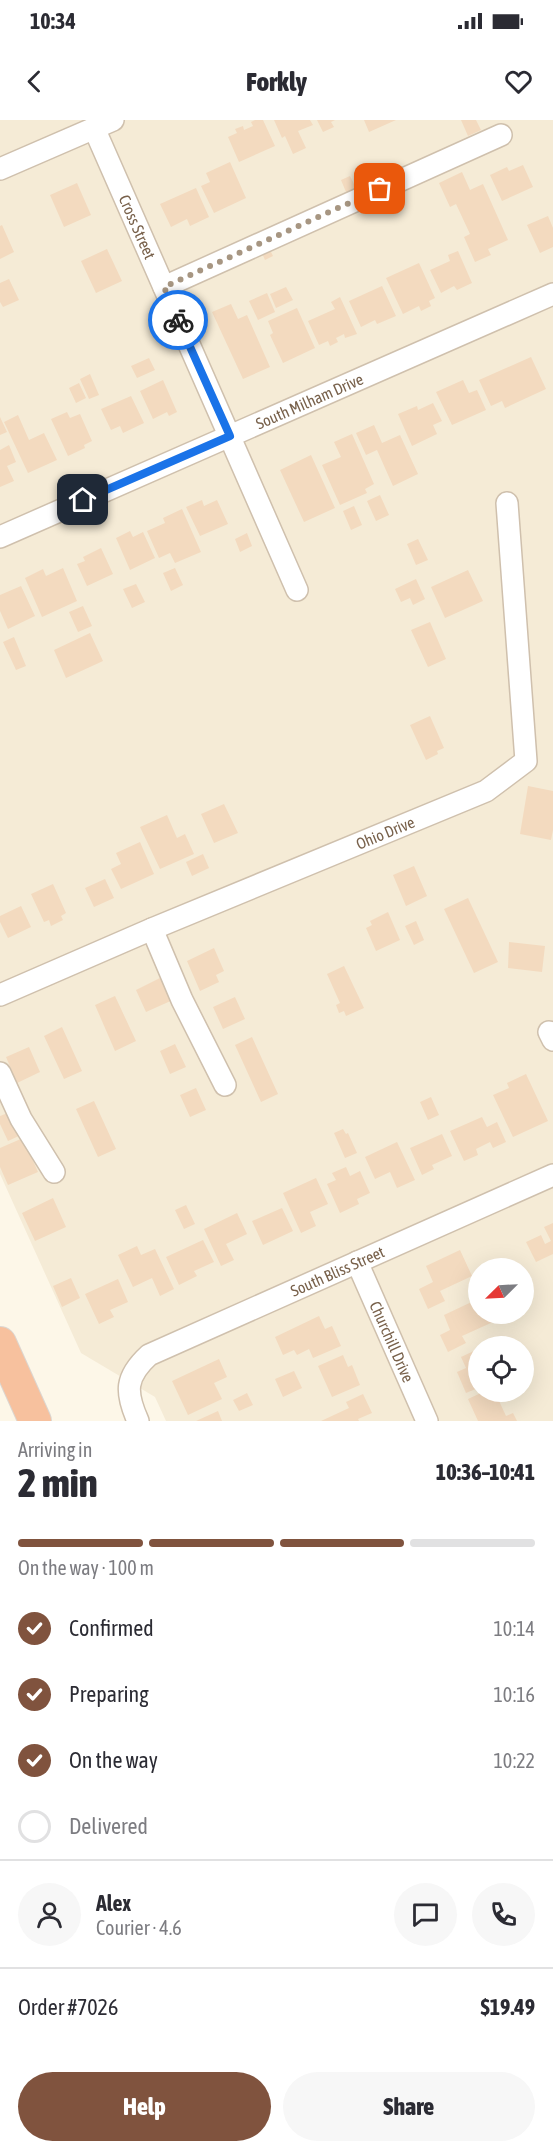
<!DOCTYPE html>
<meta charset="utf-8">
<style>
:root{--surface:#fff;--page:#f7f7f7;--text:#2b2b33;--muted:#7c7c81;--line:#e1e1e2;--accent:#80533e}
body{margin:0;font-family:"Asap Condensed",sans-serif;background:var(--page);color:var(--text);height:100vh;display:flex;flex-direction:column;font-size:22px;white-space:nowrap}
*{box-sizing:border-box;margin:0}
p{font-size:20px;color:var(--muted)}
.icon{flex:none;width:33px;height:33px;fill:none;stroke:currentColor;stroke-width:2;stroke-linecap:round;stroke-linejoin:round}
.map{position:relative;height:1301px;overflow:hidden}
.details{display:flex;flex-direction:column;background:var(--surface);flex:1}
.details>*{flex:none}
.needle{width:39px;rotate:246deg}
.fabs{position:absolute;left:468px;top:1138px;display:grid;gap:12px}
.fabs a{display:grid;place-items:center;width:66px;height:66px;border-radius:50%;background:var(--surface);box-shadow:0 6px 24px #0002;font-size:30px}
.pin{position:absolute;display:grid;place-items:center;width:51px;height:51px;color:#fff;margin:-26px;border-radius:12px;box-shadow:0 3px 9px #0006}
.courier{position:absolute;display:grid;place-items:center;width:60px;height:60px;margin:-30px;border:4px solid #1a73e8;border-radius:50%;background:#fff;color:#222;box-shadow:0 2px 8px #0007}
.summary em{font-style:normal;font-weight:800}
.summary div{display:flex;flex-direction:column-reverse}
.summary{display:flex;align-items:center;justify-content:space-between;height:102px;padding:0 18px}
h1{font-size:39px;font-weight:800;line-height:45px}
.bar{display:grid;grid-template-columns:repeat(4,1fr);gap:9px 6px;align-content:center;height:72px;padding:0 18px}
.bar i{height:8px;border-radius:4px;background:var(--line)}
.bar .current{background:var(--accent)}
.bar p{grid-column:span 4}
.line{display:flex;align-items:center;gap:15px;padding:0 18px;border-top:2px solid var(--line)}
.line div{flex:1}
.round{display:grid;place-items:center;flex:none;width:63px;height:63px;border-radius:32px;background:var(--page)}
ol{padding:0 18px;list-style:none}
li{display:flex;align-items:center;gap:18px;height:66px}
li p{margin-inline-start:auto}
li .icon{padding:6px;border-radius:50%;background:var(--accent);color:#fff;stroke-width:4}
li:last-child{color:var(--muted)}
li i{width:33px;height:33px;border:3px solid var(--line);border-radius:50%}
.button{display:flex;gap:12px;margin-top:auto;padding:12px 18px}
.button a{flex:1;height:69px;border-radius:36px;background:var(--accent);color:#fff;font-size:24px;font-weight:800;line-height:69px;text-align:center}
.button a+a{background:var(--page);color:var(--text)}
.status{display:flex;justify-content:space-between;align-items:center;height:42px;padding:0 30px;background:var(--surface);direction:ltr}
.status svg{height:16px;fill:currentColor}
header{display:flex;justify-content:space-between;align-items:center;height:78px;padding:0 18px;background:var(--surface);font-size:27px;font-weight:800}
.map>svg:first-child{display:block}
.residential{fill:#f5ebd6;fill-rule:evenodd}
.building{fill:#f3dabf}
.lines{fill:none;stroke-linecap:round;stroke-linejoin:round}
.minor-casing{stroke:#cfc0ad;stroke-width:24}
.highway-casing{stroke:#dcd6d0;stroke-width:34}
.minor{stroke:#fff;stroke-width:21}
.highway{stroke:#f7c19e;stroke-width:32}
.done{stroke:#a79682;stroke-width:6;stroke-dasharray:0 10.8}
.route{stroke:#1a73e8;stroke-width:8}
.labels{text-anchor:middle;dominant-baseline:central;stroke-width:5;stroke-linejoin:round;paint-order:stroke}
.street-label{font-size:16px;fill:#78614b;stroke:#fffbef}
</style>
<div class="status"><b>10:34</b><svg viewBox="0 0 49 12"><path d="M0 12V9h3v3zM5 12V6h3v6zM10 12V3h3v9zM15 12V0h3v12zM26 1h20v11H26zM47 4h2v5h-2z"/></svg></div>
<header><svg class="icon" aria-label="back" viewBox="0 0 24 24"><path d="M15 5l-7 7 7 7"/></svg>Forkly<svg class="icon" aria-label="heart" viewBox="0 0 24 24"><path d="M12 20l-8-8c-3-5 5-10 8-4 3-6 11-1 8 4z"/></svg></header>
<div class="map">
<svg width="553" height="1301" viewBox="0 0 553 1301">
<rect width="100%" height="100%" fill="#fdf7e8"/>
<path class="residential" d="M0 0H553V1301H166L155 1277 81 1233 0 1054ZM478 1149H524V1194H478ZM478 1227H524V1272H478Z"/>
<path class="building" d="M255 0H263L275 26 239 42 228 17 237 13 235 9 243 6 244 10 253 6 251 2Z
M274 0H310L313 5 298 11 306 28 293 34 285 16 282 18Z
M317 0H335L331 2 334 7 323 12Z
M364 0H396L369 12Z
M461 0H476L481 10 468 16Z
M230 42 246 78 214 93 201 66 210 62 206 53Z
M523 45 533 67 502 81 490 55 507 47 509 51Z
M462 52 470 70 483 64 508 120 488 129 491 135 475 142 464 117 470 114 456 84 450 87 439 63Z
M350 56 356 68 346 72 341 60Z
M77 63 91 95 64 107 50 75Z
M196 68 209 97 190 106 187 99 171 107 160 84Z
M548 96 553 108V127L540 133 527 105Z
M2 105 14 132 0 139V106Z
M269 128 273 136 265 140 261 131Z
M107 129 122 161 96 173 81 141Z
M458 131 472 163 457 170 454 166 441 173 430 150 450 141 448 135Z
M419 143 435 178 429 181 431 186 421 191 419 186 403 194 386 158Z
M9 159 19 180 3 187 0 182V163Z
M382 166 396 196 377 204 375 200 361 207 349 181Z
M286 167 293 180 276 188 270 174Z
M267 173 275 192 258 200 249 181Z
M340 177 357 214 345 218 344 214 336 218 338 222 330 226 328 221 319 225 308 201 335 189 331 182Z
M231 184 238 199 247 195 270 247 243 259 212 192Z
M297 188 315 228 283 243 270 215 273 213 268 201Z
M531 237 546 269 505 288 502 281 491 286 479 260Z
M149 238 155 250 137 258 131 246Z
M90 254 99 275 89 279 80 259Z
M163 260 177 292 169 296 167 292 153 299 140 271Z
M463 260 469 273 477 270 486 290 452 305 436 272Z
M79 263 86 278 76 283 69 268Z
M131 276 144 303 123 313 120 306 111 310 101 289Z
M433 283 442 301 433 305 437 314 412 326 398 294 417 286 418 290Z
M67 292 70 298 80 294 92 321 84 325 85 328 68 336 51 299Z
M18 295 29 320 44 313 57 340 28 353 4 302Z
M0 297 7 312 0 315Z
M374 305 382 323 400 315 418 354 393 366 377 330 366 335 356 313Z
M352 314 374 364 365 369 367 373 340 385 322 345 341 337 334 322Z
M9 325 16 342 7 346 14 361 0 367V330Z
M311 335 335 388 304 402 280 350Z
M380 375 389 395 376 401 367 381Z
M202 380 204 386 217 380 228 404 200 416 186 387Z
M354 386 362 405 351 410 343 391Z
M182 389 201 432 175 443 170 433 159 438 147 411 165 403 163 398Z
M130 411 133 417 143 412 155 438 130 450 116 418Z
M247 413 252 426 240 432 235 419Z
M418 419 428 440 416 445 407 424Z
M101 428 113 454 87 466 77 444 85 441 83 437Z
M63 448 77 481 42 497 25 458 43 449 46 456Z
M175 448 183 465 171 471 163 453Z
M468 450 483 481 445 498 431 467Z
M416 459 425 479 413 485 410 478 401 482 395 469Z
M136 464 145 482 132 488 123 469Z
M21 466 35 496 8 509 0 491V475Z
M83 486 92 506 78 512 69 492Z
M430 502 446 539 428 547 411 510Z
M90 513 103 541 66 558 54 530Z
M14 517 26 546 16 550 3 522Z
M430 596 444 628 437 631 438 634 426 640 410 605Z
M528 666 553 671V710L551 720 520 714Z
M224 684 238 713 214 723 201 694Z
M167 695 177 718 185 714 194 734 160 749 140 707Z
M140 722 154 754 121 769 111 749 121 744 116 733Z
M203 734 209 748 192 756 186 742Z
M414 746 427 776 406 786 393 755Z
M105 759 114 778 94 787 85 768Z
M53 764 66 793 61 796 63 800 51 806 49 800 44 802 31 774Z
M468 778 498 842 474 853 444 789Z
M21 786 31 807 8 818 0 802V796Z
M388 792 400 820 376 831 366 808 372 805 370 801Z
M416 801 424 820 414 825 405 806Z
M509 822 545 826 542 852 508 848Z
M214 828 224 851 216 855 219 862 200 871 187 841Z
M344 846 364 888 346 896 344 891 339 893 336 885 340 883 327 854Z
M164 856 175 879 146 892 136 870Z
M115 876 136 921 115 931 95 885Z
M235 877 245 899 223 909 213 887Z
M62 907 82 951 64 959 44 916Z
M252 917 278 974 261 982 235 925Z
M175 924 186 947 170 954 160 931Z
M29 927 40 952 17 963 6 937Z
M526 954 548 1001 513 1017 493 975 509 968 507 963Z
M196 968 206 990 190 997 180 975Z
M431 977 439 995 428 1000 420 982Z
M94 981 116 1029 98 1037 76 989Z
M13 991 23 1014 8 1021 0 1004V996Z
M482 997 487 1007 497 1002 506 1022 493 1028 490 1022 476 1029 478 1035 464 1041 450 1011Z
M343 1009 346 1014 348 1013 357 1033 345 1038 334 1013Z
M442 1014 452 1036 432 1045 434 1049 422 1055 410 1028Z
M23 1018 38 1052 8 1065 0 1047V1028Z
M397 1022 415 1060 397 1068 390 1052 375 1059 365 1037Z
M346 1047 350 1056 360 1051 370 1073 357 1079 359 1084 340 1093 327 1064 336 1060 332 1053Z
M316 1058 328 1084 310 1092 316 1106 301 1113 283 1073Z
M53 1078 66 1107 35 1121 22 1093Z
M186 1085 195 1104 184 1109 175 1090Z
M282 1088 293 1111 263 1125 252 1101Z
M237 1093 247 1114 226 1124 234 1140 221 1146 204 1109Z
M553 1103V1134L536 1142 526 1122 541 1115 545 1124 551 1121 544 1107Z
M203 1120 214 1142 194 1151 197 1156 179 1165 166 1137Z
M137 1126 141 1135 155 1129 174 1169 160 1176 152 1158 133 1167 118 1135Z
M460 1130 472 1156 440 1171 445 1181 428 1189 419 1169 433 1162 426 1146Z
M71 1158 80 1178 62 1187 53 1166Z
M118 1159 128 1182 110 1190 114 1197 99 1204 85 1174Z
M478 1179V1194H489L493 1202 462 1216 466 1223 448 1232 440 1215 450 1210 444 1195Z
M319 1196 325 1209 332 1206 341 1226 313 1238 309 1229 297 1235 294 1230 283 1235 275 1217Z
M478 1229V1258L475 1259 478 1268 466 1273 457 1252 466 1248 461 1237Z
M343 1235 348 1247 352 1245 360 1265 332 1277 318 1246Z
M219 1239 227 1257 214 1263 222 1279 188 1295 172 1261Z
M294 1251 302 1268 283 1277 275 1259Z
M483 1272H495L506 1296 513 1293 517 1301H478L468 1279Z
M247 1273 253 1285 239 1291 233 1280Z
M363 1274 372 1293 358 1299 359 1301H321L349 1288 346 1282Z
M218 1291 222 1301H196Z"/>
<g class="lines">
<defs>
<g id="minor">
<path id="s1" d="M94 8 297 470"/>
<path d="M0 49 113 0"/>
<path d="M164 167 501 15"/>
<path id="s2" d="M0 417 553 174"/>
<path d="M152 809 182 880 225 965"/>
<path id="s3" d="M0 875 152 809 486 671 526 641 507 383"/>
<path d="M549 912 553 920"/>
<path d="M0 953 21 999 54 1052"/>
<path id="s4" d="M357 1142 427 1301"/>
<path id="s5" d="M138 1301C125 1272 125 1257 149 1235L553 1055"/>
</g>
<path id="highway" d="M0 1223 35 1301"/>
</defs>
<use href="#minor" class="minor-casing"/>
<use href="#highway" class="highway-casing"/>
<use href="#minor" class="minor"/>
<use href="#highway" class="highway"/>
</g>
<g class="lines">
<path class="done" d="M178 200 164 167 380 69"/>
<path class="route" d="M83 380 230 316 178 200"/>
</g>
<g class="labels">
<g class="street-label">
<text stroke="none"><textPath href="#s1" startOffset="108">Cross Street</textPath></text>
<text stroke="none"><textPath href="#s2" startOffset="338">South Milham Drive</textPath></text>
<text stroke="none"><textPath href="#s3" startOffset="418">Ohio Drive</textPath></text>
<text stroke="none"><textPath href="#s5" startOffset="280">South Bliss Street</textPath></text>
<text stroke="none"><textPath href="#s4" startOffset="87">Churchill Drive</textPath></text>
</g>
</g>
</svg>
<div class="fabs">
<a><svg class="needle" viewBox="-14 -14 28 28"><path d="M0-13l5 13h-10z" fill="#e53935"/><path d="M0 13l5-13h-10z" fill="#7c7c81"/></svg></a>
<a><svg class="icon" aria-label="locate" viewBox="0 0 24 24"><circle cx="12" cy="12" r="6"/><path d="M12 2v4M12 18v4M2 12h4M18 12h4"/></svg></a>
</div>
<div class="pin" style="left:380px;top:69px;background:#ea580c"><svg class="icon" aria-label="bag" viewBox="0 0 24 24"><path d="M5 8h14l-1 12H6zM9 8a3 3 0 0 1 6 0"/></svg></div>
<div class="pin" style="left:83px;top:380px;background:#1f2937"><svg class="icon" aria-label="home" viewBox="0 0 24 24"><path d="M3 11l9-7 9 7M6 9v11h12V9"/></svg></div>
<div class="courier" style="left:178px;top:200px"><svg class="icon" aria-label="bike" viewBox="0 0 24 24"><circle cx="6" cy="16" r="4"/><circle cx="18" cy="16" r="4"/><path d="M6 16l4-8h5l3 8M10 8l3 8H6M13 5h3"/></svg></div>
</div>
<section class="details">
<div class="summary"><div><h1>2 min</h1><p>Arriving in</p></div><em>10:36–10:41</em></div>
<div class="bar"><i class="current"></i><i class="current"></i><i class="current"></i><i></i><p>On the way · 100 m</p></div>
<ol>
<li><svg class="icon" aria-label="check" viewBox="0 0 24 24"><path d="M5 12l5 5 9-10"/></svg>Confirmed<p>10:14</p></li>
<li><svg class="icon" aria-label="check" viewBox="0 0 24 24"><path d="M5 12l5 5 9-10"/></svg>Preparing<p>10:16</p></li>
<li><svg class="icon" aria-label="check" viewBox="0 0 24 24"><path d="M5 12l5 5 9-10"/></svg>On the way<p>10:22</p></li>
<li><i></i>Delivered</li>
</ol>
<div class="line" style="height:108px"><a class="round"><svg class="icon" aria-label="person" viewBox="0 0 24 24"><circle cx="12" cy="8" r="4"/><path d="M4 21q1-7 8-7t8 7"/></svg></a><div><b>Alex</b><p>Courier · 4.6</p></div><a class="round"><svg class="icon" aria-label="chat" viewBox="0 0 24 24"><path d="M4 5h16v11H9l-5 4z"/></svg></a><a class="round"><svg class="icon" aria-label="phone" viewBox="0 0 24 24"><path d="M5 4h4l2 5-3 2q2 4 5 5l2-3 5 2v4C11 20 4 13 5 4z"/></svg></a></div>
<div class="line" style="height:78px"><div>Order #7026</div><b>$19.49</b></div>
<div class="button"><a>Help</a><a>Share</a></div>
</section>
